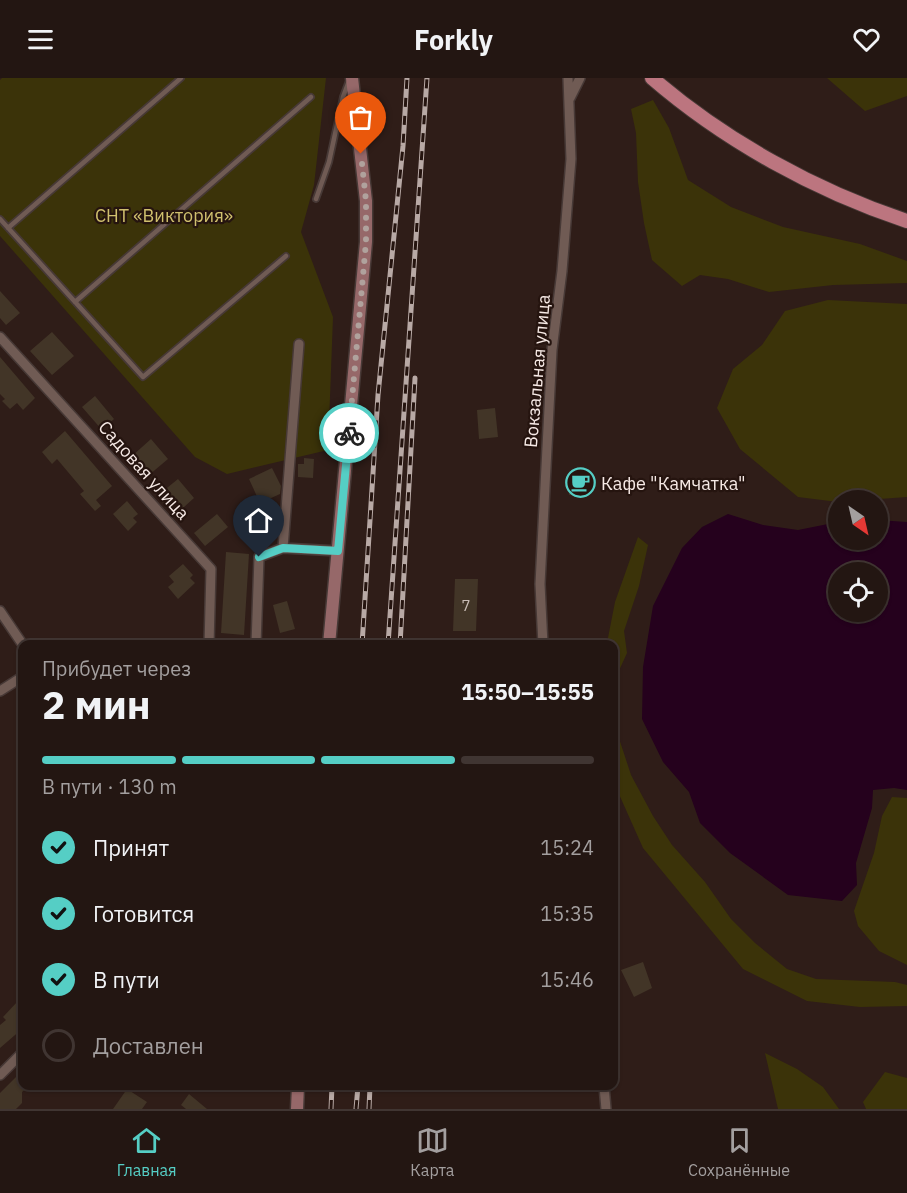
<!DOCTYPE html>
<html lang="ru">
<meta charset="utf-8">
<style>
:root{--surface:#231612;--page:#2b1f1b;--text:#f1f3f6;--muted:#a39f9f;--line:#403532;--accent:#55cec5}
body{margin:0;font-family:"IBM Plex Sans",sans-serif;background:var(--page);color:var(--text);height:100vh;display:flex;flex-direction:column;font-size:22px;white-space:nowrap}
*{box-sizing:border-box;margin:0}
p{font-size:20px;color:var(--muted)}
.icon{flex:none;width:33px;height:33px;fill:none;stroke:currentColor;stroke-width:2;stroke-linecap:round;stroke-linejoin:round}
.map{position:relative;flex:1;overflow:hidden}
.panel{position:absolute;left:18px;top:562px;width:600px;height:450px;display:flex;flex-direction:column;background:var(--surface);border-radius:12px;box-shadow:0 2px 4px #0004,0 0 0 2px var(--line)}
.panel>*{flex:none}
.needle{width:39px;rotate:146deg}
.buttons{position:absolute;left:828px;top:412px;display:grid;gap:12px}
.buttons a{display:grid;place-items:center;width:60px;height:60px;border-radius:50%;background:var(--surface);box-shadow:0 2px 4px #0004,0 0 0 2px var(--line);font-size:30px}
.pin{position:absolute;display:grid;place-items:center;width:51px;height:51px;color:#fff;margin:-62px -26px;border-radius:50% 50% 50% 0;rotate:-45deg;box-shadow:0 0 6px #0007}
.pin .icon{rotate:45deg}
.courier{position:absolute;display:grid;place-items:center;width:60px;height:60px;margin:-30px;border:4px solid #55cec5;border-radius:50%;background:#fff;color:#222;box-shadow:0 2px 8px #0007}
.head em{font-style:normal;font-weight:800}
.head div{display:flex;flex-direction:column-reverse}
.head{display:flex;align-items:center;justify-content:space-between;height:102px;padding:0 24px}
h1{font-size:39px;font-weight:800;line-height:45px}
.bar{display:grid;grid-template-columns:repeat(4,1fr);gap:9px 6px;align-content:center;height:72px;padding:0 24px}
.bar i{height:8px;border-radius:4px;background:var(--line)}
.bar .current{background:var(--accent)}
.bar p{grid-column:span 4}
ol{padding:0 24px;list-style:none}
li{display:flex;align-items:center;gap:18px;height:66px}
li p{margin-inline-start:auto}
li .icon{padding:6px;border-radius:50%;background:var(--accent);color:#111;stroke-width:4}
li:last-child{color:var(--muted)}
li i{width:33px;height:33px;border:3px solid var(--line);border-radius:50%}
header{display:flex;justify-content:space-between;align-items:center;height:78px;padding:0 24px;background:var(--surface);font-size:27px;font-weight:800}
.tab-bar{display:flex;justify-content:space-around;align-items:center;height:84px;border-top:2px solid var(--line);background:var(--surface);font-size:16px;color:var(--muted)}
.tab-bar a{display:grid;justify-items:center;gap:3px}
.tab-bar .current{color:var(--accent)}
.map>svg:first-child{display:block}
.green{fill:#3b3309}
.water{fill:#25011d;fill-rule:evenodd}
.building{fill:#423527}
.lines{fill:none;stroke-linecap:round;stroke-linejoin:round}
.lane-casing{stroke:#473936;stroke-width:8}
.street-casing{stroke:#473936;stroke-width:12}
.secondary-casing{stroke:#473936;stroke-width:15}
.primary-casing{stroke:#473936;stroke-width:16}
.lane{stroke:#705b54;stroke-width:4.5}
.street{stroke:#705b54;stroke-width:9}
.secondary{stroke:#966869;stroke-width:12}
.primary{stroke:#bc757f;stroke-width:14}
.rail-casing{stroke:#b8a9a5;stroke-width:5}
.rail{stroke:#25140f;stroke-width:3;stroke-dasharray:9;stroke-linecap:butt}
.done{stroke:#b0a29d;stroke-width:6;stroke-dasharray:0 10.8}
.route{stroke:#55cec5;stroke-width:8}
.labels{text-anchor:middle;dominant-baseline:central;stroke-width:4.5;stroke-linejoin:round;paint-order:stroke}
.number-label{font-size:15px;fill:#c9bcb6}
.park-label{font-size:18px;fill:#d0c06e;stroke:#25140f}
.street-label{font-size:18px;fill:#f6e9e5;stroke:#25140f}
.poi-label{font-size:18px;fill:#f6e9e5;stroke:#25140f;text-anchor:start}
</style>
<header><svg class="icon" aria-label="menu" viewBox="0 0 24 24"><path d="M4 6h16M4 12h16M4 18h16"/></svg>Forkly<svg class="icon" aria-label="heart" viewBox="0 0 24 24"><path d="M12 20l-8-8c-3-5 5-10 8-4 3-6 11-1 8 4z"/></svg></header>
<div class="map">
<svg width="907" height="1031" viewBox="0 0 907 1031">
<rect width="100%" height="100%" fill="#2f1d18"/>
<path class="green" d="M2 0H326L314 107 301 154 333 239 328 372 227 396 195 379 0 158V2Z
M827 0H907V18L865 33Z
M653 22 669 50 688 102 731 129 783 149 860 166 907 183V205L833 207 769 214 728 201 700 197 682 208 652 182 644 145 638 104 636 55 631 31Z
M828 222 907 226V419L838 424 798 419 740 371 717 330 733 291 762 267 785 233Z
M638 459 648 467 639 508 624 553 627 575 617 597 614 593V567H607V565L615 524Z
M614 645 631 697 653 738 672 767 705 804 731 841 755 865 787 891 816 901 895 904 907 907V928L860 929 807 923 743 891 643 770 614 705Z
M892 719 907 720V887L879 873 858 848 854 833 874 775 882 738Z
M765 975 797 991 823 1009 839 1031H778Z
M885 994 907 1000V1031H866L863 1024Z"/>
<path class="water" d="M728 436 763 447 798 452 838 444V462H878V442L907 444V712L894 710 873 712 872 730 856 785 857 807 842 823 788 817 730 775 700 745 689 714 663 684 642 641 643 589 653 528 682 470 702 449ZM838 495H878V534H838Z"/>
<path class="building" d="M0 213 20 235 6 247 0 240Z
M52 254 74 278 52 297 30 273Z
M0 279 35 320 23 332 17 325 10 331 2 323 5 321 0 316Z
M95 318 114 341 102 352 82 329Z
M495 330 498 359 479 361 477 332Z
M65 353 112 408 96 422 101 428 95 433 80 416 84 413 57 381 52 386 42 374Z
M151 361 168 381 149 397 132 378Z
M304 380 314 381 313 400 298 399V386H304Z
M272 390 281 408 280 416 260 425 249 401Z
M571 392 590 393 588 418 569 417Z
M178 401 194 420 174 438 157 418Z
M127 423 138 436 133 440 137 444 128 453 113 436Z
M217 436 228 449 205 468 194 455Z
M226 474 249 476 244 557 221 555Z
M183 486 193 497 190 500 195 505 178 521 168 509 174 504 169 498Z
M455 501H478L476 553H453Z
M287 523 295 551 280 555 273 527Z
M643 884 652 910 634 919 621 892Z
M18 923 22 928V951L0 970V947L6 942 3 939Z
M22 993V1008H29L22 1014V1025L16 1031H0V1015Z
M127 1011 147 1024 142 1031H113Z
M189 1016 207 1031H186L181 1027Z"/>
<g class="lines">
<defs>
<path id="lane" d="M316 121 329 84 343 19 349 3
M0 141 143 299 286 178
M8 150 181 0
M75 224 311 19"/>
<path id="street" d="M570 20 580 0
M0 259 211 491 209 567
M283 470 299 266
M0 533 23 567
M209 566 232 567
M256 567 259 479 283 470 338 473
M543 567 540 506 552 272 562 193 571 81 568 0
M0 613 22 599
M0 997 22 975
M604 1008 606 1031"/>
<path id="secondary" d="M329 567 366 164V123L352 0
M297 1031 298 1008"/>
<path id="primary" d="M652 0C725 63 816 113 907 143"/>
</defs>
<use href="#lane" class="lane-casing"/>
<use href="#street" class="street-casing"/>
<use href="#secondary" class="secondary-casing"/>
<use href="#primary" class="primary-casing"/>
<use href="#lane" class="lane"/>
<use href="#street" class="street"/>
<use href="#secondary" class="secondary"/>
<use href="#primary" class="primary"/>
<defs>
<path id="rail" d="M362 567 378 317 403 68 407 0
M388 567 427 0
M400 567 415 300
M331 1031 332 1008
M356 1031 358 1008
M369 1031 370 1008"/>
</defs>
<use href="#rail" class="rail-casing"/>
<use href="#rail" class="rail"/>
</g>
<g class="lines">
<path class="done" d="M349 355 366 164V123L361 76"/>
<path class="route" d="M259 479 283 470 338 473 349 355"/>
</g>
<defs>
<symbol id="cafe-ring" viewBox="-11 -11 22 22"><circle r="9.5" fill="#25140f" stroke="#55cec5" stroke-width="1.5"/><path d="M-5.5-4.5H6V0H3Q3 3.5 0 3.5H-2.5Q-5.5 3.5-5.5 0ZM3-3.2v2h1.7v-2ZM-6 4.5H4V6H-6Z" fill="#55cec5"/></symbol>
</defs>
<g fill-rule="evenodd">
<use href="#cafe-ring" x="564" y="388" width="33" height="33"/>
</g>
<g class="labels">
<g class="number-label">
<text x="466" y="527">7</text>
</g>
<g class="park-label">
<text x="164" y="137">СНТ «Виктория»</text>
</g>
<g class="street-label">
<text transform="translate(537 293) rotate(-85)">Вокзальная улица</text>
<text transform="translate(144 392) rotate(48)">Садовая улица</text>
</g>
<g class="poi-label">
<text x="601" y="405">Кафе "Камчатка"</text>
</g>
</g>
</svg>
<div class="buttons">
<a><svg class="needle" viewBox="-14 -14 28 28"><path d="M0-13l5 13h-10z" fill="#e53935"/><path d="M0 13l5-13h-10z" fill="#a39f9f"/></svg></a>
<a><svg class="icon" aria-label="locate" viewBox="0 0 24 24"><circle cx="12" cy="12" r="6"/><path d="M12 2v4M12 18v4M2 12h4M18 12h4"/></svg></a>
</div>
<div class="pin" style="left:361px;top:76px;background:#ea580c"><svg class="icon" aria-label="bag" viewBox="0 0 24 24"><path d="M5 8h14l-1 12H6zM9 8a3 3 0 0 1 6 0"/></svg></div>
<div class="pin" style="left:259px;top:479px;background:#1f2937"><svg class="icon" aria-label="home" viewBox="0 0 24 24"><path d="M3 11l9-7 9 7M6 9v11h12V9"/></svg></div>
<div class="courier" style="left:349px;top:355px"><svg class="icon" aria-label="bike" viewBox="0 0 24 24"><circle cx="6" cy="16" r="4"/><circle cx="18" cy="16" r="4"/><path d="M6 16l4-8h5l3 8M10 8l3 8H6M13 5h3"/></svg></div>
<section class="panel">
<div class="head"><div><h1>2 мин</h1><p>Прибудет через</p></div><em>15:50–15:55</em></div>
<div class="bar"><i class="current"></i><i class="current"></i><i class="current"></i><i></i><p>В пути · 130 m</p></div>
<ol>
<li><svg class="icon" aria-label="check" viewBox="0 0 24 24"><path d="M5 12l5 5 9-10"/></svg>Принят<p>15:24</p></li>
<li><svg class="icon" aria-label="check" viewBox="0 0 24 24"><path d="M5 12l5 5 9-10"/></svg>Готовится<p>15:35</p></li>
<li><svg class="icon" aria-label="check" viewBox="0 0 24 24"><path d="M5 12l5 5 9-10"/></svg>В пути<p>15:46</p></li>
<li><i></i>Доставлен</li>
</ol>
</section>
</div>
<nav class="tab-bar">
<a class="current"><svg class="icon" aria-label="home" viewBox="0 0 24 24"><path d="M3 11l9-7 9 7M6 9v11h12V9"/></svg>Главная</a>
<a><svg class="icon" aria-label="map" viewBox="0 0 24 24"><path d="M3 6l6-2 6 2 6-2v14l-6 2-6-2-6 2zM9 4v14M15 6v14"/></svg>Карта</a>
<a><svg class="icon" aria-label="saved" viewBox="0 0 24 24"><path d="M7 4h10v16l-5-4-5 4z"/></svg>Сохранённые</a>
</nav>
